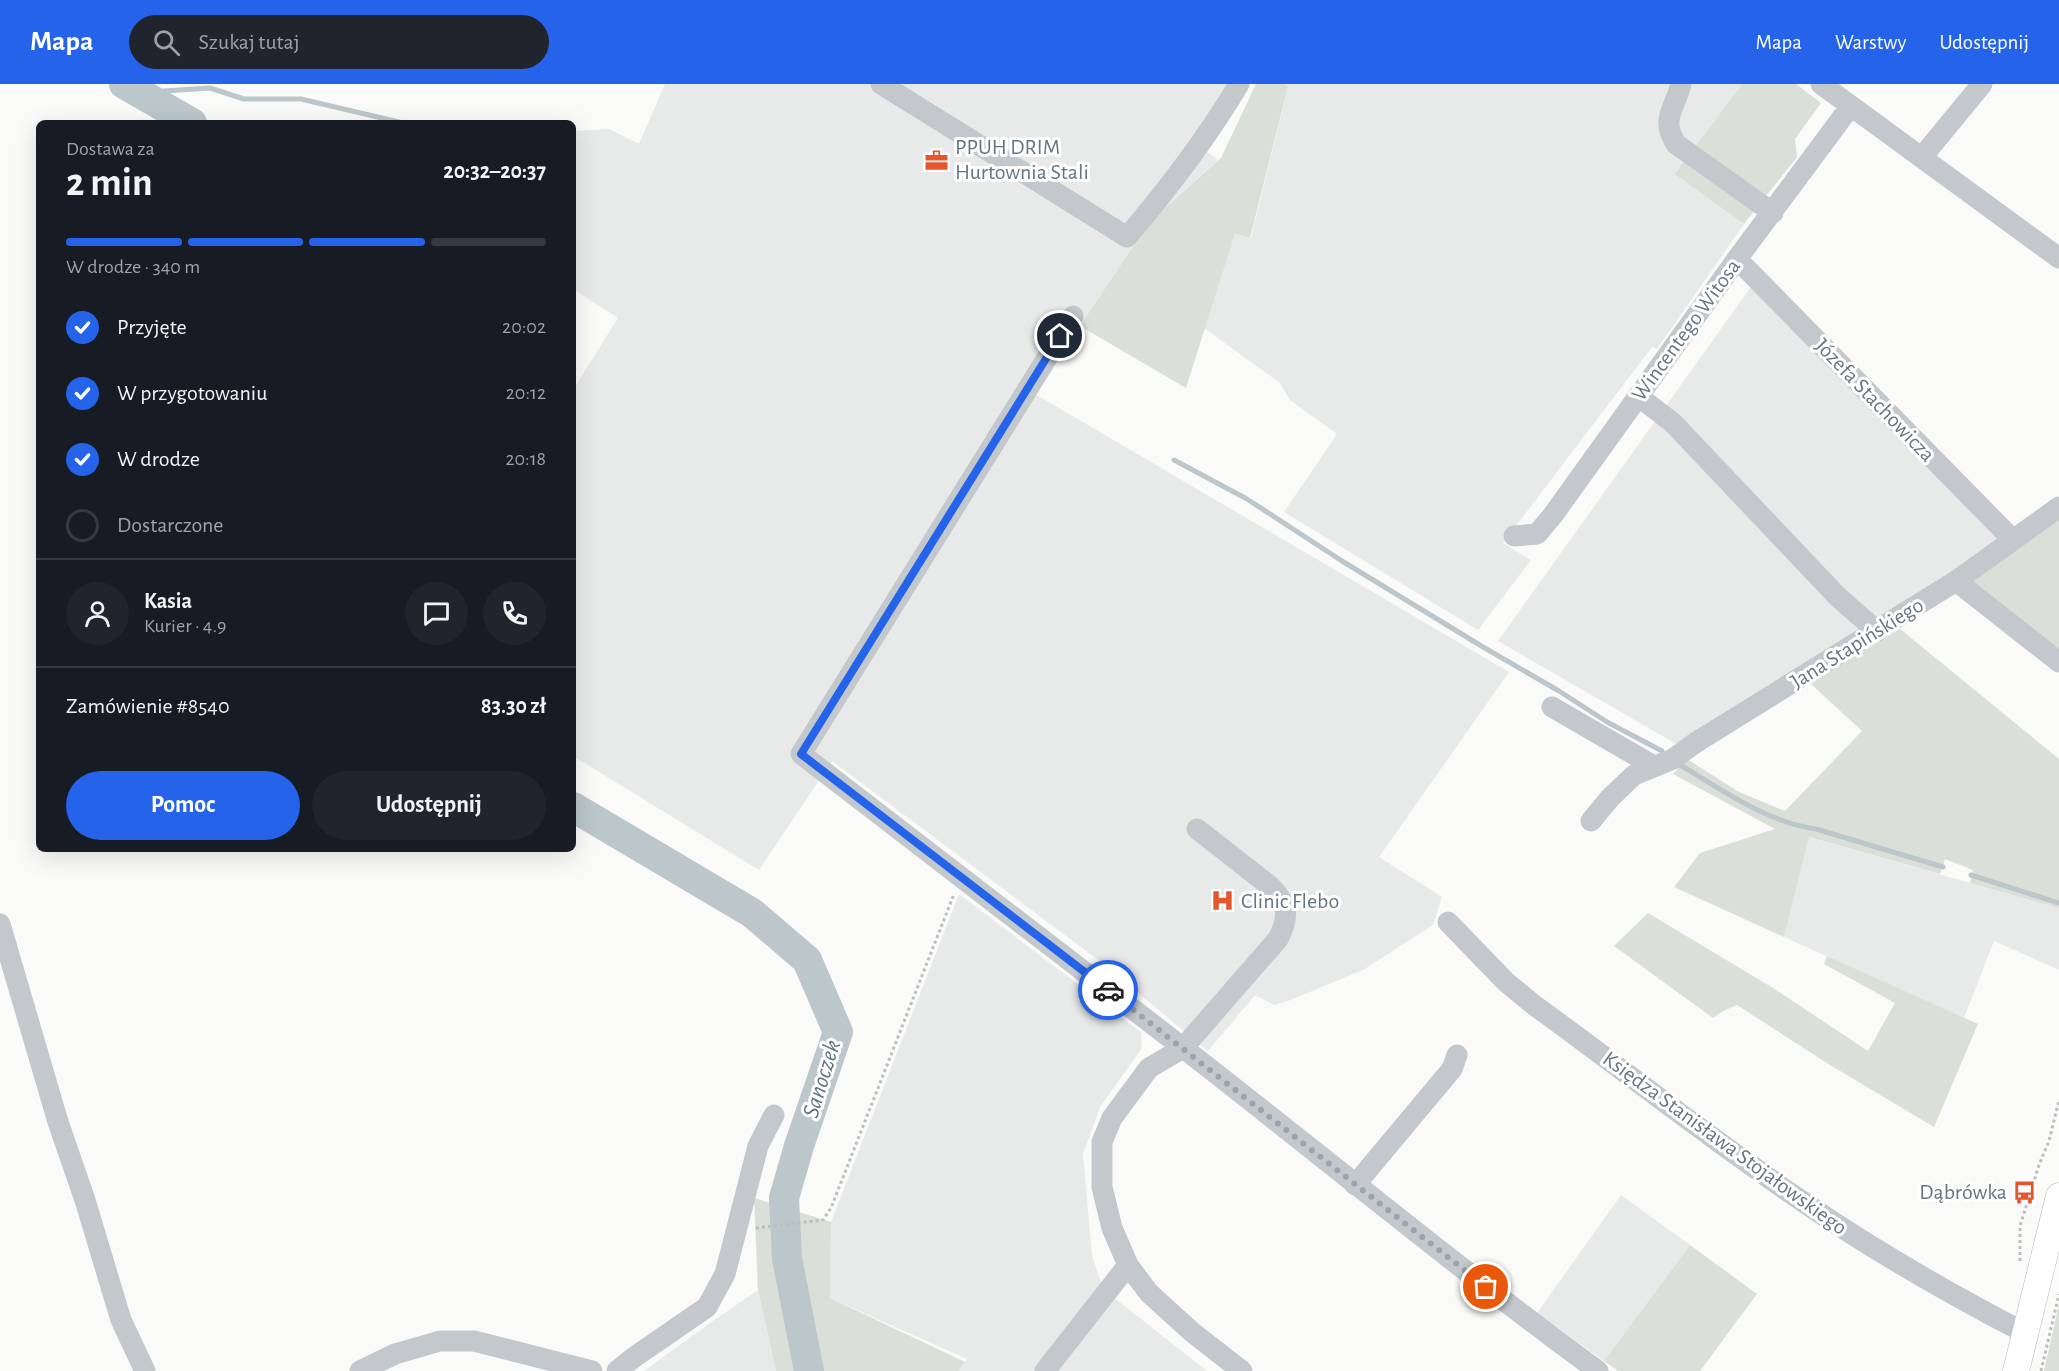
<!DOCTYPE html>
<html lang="pl">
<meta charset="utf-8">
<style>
:root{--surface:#171b24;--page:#20242c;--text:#f1f3f6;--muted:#9ea1a6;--line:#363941;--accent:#2563eb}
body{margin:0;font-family:"Alegreya Sans",sans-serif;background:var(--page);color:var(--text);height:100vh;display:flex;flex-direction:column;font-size:22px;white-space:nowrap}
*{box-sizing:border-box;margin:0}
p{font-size:20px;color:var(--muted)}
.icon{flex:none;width:33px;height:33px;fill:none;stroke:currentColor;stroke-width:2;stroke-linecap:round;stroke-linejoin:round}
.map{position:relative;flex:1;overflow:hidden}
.details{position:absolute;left:36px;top:36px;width:540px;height:732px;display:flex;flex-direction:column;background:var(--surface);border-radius:9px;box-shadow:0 6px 24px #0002}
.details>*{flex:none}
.pin{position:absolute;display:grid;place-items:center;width:51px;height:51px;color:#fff;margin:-26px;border:3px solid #fff;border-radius:50%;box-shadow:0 2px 6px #0007}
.courier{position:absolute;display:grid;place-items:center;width:60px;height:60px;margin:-30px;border:4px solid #2563eb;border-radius:50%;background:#fff;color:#222;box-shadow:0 2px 8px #0007}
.headline em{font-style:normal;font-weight:700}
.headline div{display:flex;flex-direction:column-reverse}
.headline{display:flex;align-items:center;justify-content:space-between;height:102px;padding:0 30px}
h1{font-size:39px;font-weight:700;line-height:45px}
.bar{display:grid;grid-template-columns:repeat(4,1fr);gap:9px 6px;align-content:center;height:72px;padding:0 30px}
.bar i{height:8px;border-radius:4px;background:var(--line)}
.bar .on{background:var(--accent)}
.bar p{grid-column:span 4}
.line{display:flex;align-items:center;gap:15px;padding:0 30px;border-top:2px solid var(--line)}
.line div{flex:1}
.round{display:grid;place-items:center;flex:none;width:63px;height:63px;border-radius:32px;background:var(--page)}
ol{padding:0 30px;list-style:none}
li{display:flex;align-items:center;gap:18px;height:66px}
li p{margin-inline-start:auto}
li .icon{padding:6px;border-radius:50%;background:var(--accent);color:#fff;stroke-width:4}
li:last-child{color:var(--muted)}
li i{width:33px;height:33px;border:3px solid var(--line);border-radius:50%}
.action{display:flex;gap:12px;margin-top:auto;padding:12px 30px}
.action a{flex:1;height:69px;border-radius:36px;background:var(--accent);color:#fff;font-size:24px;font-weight:700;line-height:69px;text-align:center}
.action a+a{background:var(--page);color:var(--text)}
header{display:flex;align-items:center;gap:36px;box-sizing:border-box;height:84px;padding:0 30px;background:var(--accent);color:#fff}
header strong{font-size:28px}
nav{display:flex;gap:33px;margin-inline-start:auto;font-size:21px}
.search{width:420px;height:54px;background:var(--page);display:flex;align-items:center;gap:15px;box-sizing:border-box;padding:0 21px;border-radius:33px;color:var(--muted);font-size:22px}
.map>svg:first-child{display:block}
.built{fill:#e8e9e9}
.green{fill:#dadfd7}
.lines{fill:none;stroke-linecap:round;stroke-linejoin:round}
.stream{stroke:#bbc7cb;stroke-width:5}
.river{stroke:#bbc7cb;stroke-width:30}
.major-casing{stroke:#b5babe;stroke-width:27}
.path{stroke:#bbbfc2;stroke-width:3;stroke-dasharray:3 3;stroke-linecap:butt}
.minor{stroke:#c3c8cc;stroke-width:21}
.major{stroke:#fff;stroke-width:26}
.done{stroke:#99a4ac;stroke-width:6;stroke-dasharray:0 10.8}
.route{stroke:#2563eb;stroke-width:8}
.labels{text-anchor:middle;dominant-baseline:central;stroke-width:6;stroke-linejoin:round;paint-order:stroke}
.poi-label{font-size:22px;fill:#657683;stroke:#fff;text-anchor:start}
.street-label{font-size:22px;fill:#657683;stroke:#fff}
.water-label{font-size:24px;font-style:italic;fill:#60757c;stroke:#fff}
</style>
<header>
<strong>Mapa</strong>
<div class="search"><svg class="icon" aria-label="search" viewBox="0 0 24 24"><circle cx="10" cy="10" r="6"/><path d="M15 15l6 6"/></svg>Szukaj tutaj</div>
<nav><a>Mapa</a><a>Warstwy</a><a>Udostępnij</a></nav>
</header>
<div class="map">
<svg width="2059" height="1287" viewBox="0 0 2059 1287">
<rect width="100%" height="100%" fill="#fafaf8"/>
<path class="built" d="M665 0H1228L1193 56 1218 76 1150 137 1035 310 1509 588 1379 773 1442 813 1433 841 1363 886 1288 917 1274 921 1255 911 1208 967 1101 878 832 677 759 786 573 672V306L618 234 573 205V47L609 45 639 60Z
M1285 0H1742L1676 90 1744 140 1657 265 1652 263 1503 459 1531 476 1478 546 1284 428 1337 350 1290 316 1280 299 1204 244 1235 148 1251 154 1288 4Z
M1753 200 2004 455 1678 661 1498 557Z
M1808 753 2059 824V886L1994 857 1964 934 1784 853Z
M959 810 1141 948 1142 964 1100 1023 1083 1070 1092 1171 1103 1205 1207 1287H958L967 1275 830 1214 831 1138Z
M1621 1111 1690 1161 1604 1277 1537 1229Z
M758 1206 776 1287H644L710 1239Z"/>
<path class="green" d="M1256 0H1285L1288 3 1250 154 1235 149 1186 304 1080 242 1150 137 1221 74Z
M1742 0H1796L1821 19 1795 55 1797 73 1744 140 1675 90Z
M2059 434V570L1972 499 1975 493Z
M1900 545 2059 675V824L1970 799 1973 786 1945 775 1940 790 1809 753 1784 853 1674 803 1700 769 1775 745 1673 690 1687 675 1739 708 1785 727 1862 647 1810 599Z
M1648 829 1773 904 1868 967 1895 919 1824 880 1827 872 1978 940 1934 1043 1830 981 1737 921 1723 927 1713 934 1614 862Z
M754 1114 831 1138 830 1214 965 1278 958 1287H776L758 1206Z
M1690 1161 1757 1210 1700 1287H1618L1604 1277Z
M2059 1220V1287H2044Z"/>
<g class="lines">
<path class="stream" d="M151 15 164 7 210 4 244 15H301L403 39
M1174 376 1247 415 1342 477 1483 563 1559 607 1607 638 1662 667
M1680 681C1723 706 1766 738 1816 745L1943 783
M1971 791 2059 819"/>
<path class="river" d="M124 0 192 39
M573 723 752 829 807 876 838 948 799 1062 784 1114 787 1174 809 1287"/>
<defs>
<path id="major" d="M2016 1287 2059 1112"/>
</defs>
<use href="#major" class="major-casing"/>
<path class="path" d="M756 1144 823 1136 831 1124 954 810
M2020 1177V1142L2039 1081 2049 1057 2059 1016
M2041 1287 2059 1210"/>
<path class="minor" d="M881 0 1127 153C1168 105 1207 54 1239 0
M1681 0C1675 25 1660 34 1676 60L1773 129
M1821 0 2059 174
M1922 73 1982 0
M1737 175 2013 456
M1073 232 801 670C928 768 1056 865 1182 963 1321 1071 1456 1183 1598 1287
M1638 312 1673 339 1838 513 1877 547
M1514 452 1537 450 1553 431 1737 175 1850 23
M1956 497 2059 578
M1552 623 1654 682
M1591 737 1610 714 1634 691 1673 675 1695 659 1956 497 2059 423
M1197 745 1270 802C1288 820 1290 832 1278 855L1183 964 1149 984 1112 1034 1102 1058V1103L1112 1144 1128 1181 1149 1209 1192 1248 1242 1287
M1448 838 1506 898 1534 921C1624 986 1710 1055 1802 1117 1873 1166 1948 1209 2025 1249
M0 840 58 1038 85 1116 121 1236 145 1287
M1355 1101 1452 985 1457 971
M360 1287 395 1270 440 1257H474L592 1287
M617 1287 633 1274 707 1223 725 1190 758 1062 774 1031
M1045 1287 1128 1181"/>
<use href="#major" class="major"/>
</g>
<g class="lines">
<path class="done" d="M1108 906 1486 1203"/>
<path class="route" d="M1060 252 801 670 1108 906"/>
</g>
<defs>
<symbol id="office-bare" viewBox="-9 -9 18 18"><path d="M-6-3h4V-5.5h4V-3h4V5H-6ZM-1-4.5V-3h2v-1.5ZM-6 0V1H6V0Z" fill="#e4572e" stroke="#fff" stroke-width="2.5" paint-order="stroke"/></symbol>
<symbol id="hospital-bare" viewBox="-9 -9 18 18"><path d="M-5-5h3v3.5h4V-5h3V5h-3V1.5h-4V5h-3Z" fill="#e4572e" stroke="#fff" stroke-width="2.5" paint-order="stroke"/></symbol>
<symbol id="bus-bare" viewBox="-9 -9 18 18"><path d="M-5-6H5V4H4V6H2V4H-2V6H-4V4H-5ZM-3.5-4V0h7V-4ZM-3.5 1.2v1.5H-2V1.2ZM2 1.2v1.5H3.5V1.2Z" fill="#e4572e" stroke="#fff" stroke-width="2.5" paint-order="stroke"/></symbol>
</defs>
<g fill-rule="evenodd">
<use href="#office-bare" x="920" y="60" width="33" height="33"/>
<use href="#hospital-bare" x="1206" y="800" width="33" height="33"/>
<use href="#bus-bare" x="2008" y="1092" width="33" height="33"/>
</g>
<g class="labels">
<g class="poi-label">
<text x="955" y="63">PPUH DRIM<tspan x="955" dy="25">Hurtownia Stali</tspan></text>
<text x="1241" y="817">Clinic Flebo</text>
<text x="2007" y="1108" text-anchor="end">Dąbrówka</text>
</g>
<g class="street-label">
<text transform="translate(1686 246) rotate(-54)">Wincentego Witosa</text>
<text transform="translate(1875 316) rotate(46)">Józefa Stachowicza</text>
<text transform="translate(1857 559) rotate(-32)">Jana Stapińskiego</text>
<text transform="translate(1725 1059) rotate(36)">Księdza Stanisława Stojałowskiego</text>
</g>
<g class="water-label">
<text transform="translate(822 995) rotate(-73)">Sanoczek</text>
</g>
</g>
</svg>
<div class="pin" style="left:1486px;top:1203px;background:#ea580c"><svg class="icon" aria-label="bag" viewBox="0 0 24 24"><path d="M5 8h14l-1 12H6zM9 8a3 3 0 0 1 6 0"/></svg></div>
<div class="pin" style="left:1060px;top:252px;background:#1f2937"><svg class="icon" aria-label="home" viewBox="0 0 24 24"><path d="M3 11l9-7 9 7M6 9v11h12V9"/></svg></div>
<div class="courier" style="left:1108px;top:906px"><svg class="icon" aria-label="car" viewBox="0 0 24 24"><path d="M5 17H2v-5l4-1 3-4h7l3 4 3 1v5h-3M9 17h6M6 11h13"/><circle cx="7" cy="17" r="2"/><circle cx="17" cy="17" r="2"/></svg></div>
<section class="details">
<div class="headline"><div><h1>2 min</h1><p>Dostawa za</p></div><em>20:32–20:37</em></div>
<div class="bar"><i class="on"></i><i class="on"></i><i class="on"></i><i></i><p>W drodze · 340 m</p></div>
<ol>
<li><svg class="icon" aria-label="check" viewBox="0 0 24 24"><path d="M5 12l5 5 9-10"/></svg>Przyjęte<p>20:02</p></li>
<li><svg class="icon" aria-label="check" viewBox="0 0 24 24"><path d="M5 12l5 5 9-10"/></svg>W przygotowaniu<p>20:12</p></li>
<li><svg class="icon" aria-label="check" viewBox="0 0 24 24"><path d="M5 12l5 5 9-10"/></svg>W drodze<p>20:18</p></li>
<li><i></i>Dostarczone</li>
</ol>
<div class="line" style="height:108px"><a class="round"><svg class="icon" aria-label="person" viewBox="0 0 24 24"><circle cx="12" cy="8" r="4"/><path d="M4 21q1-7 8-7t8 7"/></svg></a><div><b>Kasia</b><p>Kurier · 4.9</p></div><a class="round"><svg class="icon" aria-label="chat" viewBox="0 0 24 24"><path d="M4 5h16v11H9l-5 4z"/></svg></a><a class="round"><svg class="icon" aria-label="phone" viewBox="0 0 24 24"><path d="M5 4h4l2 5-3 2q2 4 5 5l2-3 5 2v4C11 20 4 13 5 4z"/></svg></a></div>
<div class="line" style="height:78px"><div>Zamówienie #8540</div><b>83.30 zł</b></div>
<div class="action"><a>Pomoc</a><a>Udostępnij</a></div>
</section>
</div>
